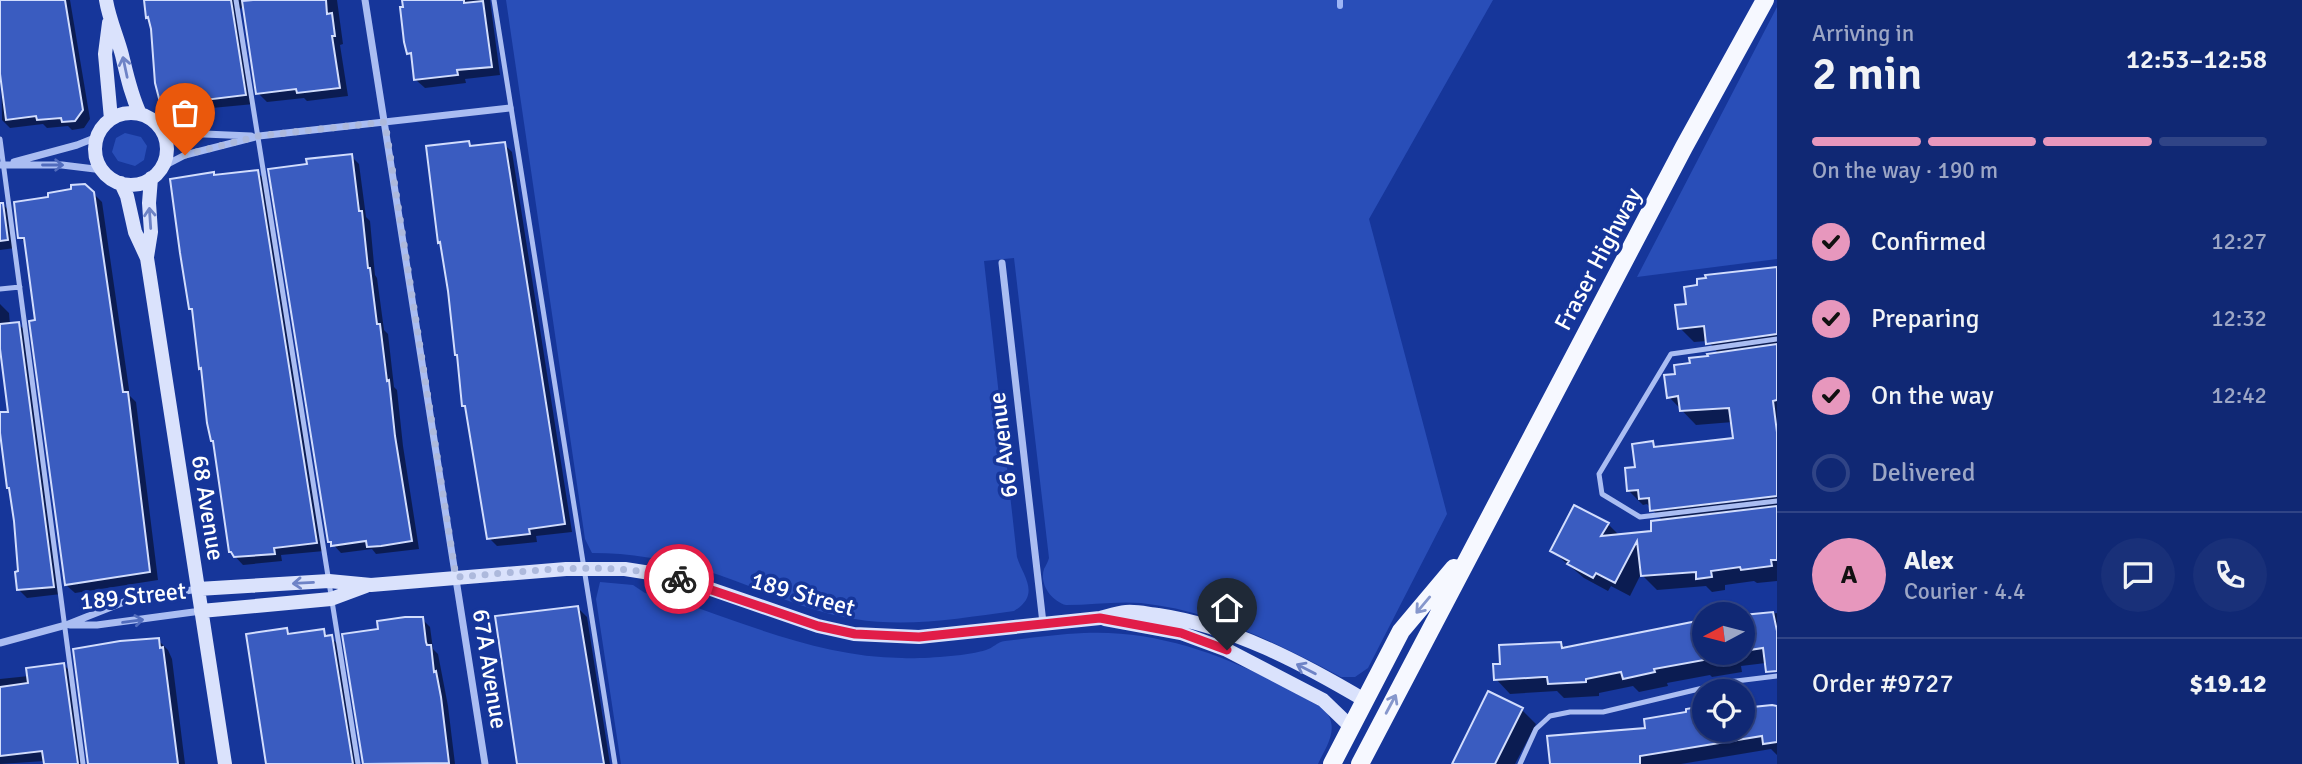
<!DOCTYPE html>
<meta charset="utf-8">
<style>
:root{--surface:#102874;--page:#193079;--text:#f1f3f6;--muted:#9ca6c5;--line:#304486;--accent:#e797bd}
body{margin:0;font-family:Signika,sans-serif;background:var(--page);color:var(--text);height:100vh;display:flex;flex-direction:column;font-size:26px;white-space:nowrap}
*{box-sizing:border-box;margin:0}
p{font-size:23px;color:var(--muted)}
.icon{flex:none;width:38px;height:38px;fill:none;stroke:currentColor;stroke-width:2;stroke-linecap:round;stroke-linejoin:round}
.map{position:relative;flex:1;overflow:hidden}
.details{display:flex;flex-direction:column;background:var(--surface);width:525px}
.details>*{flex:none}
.needle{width:46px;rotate:263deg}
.buttons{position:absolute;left:1692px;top:602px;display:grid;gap:14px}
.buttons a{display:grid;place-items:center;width:63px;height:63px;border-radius:50%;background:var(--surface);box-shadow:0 2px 5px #0004,0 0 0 2px var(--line);font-size:35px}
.pin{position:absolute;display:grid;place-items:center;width:60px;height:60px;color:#fff;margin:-72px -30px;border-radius:50% 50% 50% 0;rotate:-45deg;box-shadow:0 0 7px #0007}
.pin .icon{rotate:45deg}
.courier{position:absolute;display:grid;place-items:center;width:70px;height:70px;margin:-35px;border:5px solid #e11d48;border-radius:50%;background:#fff;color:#222;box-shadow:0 2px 9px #0007}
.head em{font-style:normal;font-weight:600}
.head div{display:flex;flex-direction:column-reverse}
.head{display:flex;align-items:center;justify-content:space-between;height:119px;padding:0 35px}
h1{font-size:46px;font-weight:600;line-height:52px}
.bar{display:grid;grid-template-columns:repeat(4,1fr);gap:10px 7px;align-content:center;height:84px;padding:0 35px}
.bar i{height:9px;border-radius:5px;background:var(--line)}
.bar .active{background:var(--accent)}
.bar p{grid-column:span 4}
.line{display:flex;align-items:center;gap:18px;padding:0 35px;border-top:2px solid var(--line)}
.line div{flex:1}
.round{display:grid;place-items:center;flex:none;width:74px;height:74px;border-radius:37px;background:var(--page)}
ol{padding:0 35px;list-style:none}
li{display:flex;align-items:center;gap:21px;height:77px}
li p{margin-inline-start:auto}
li .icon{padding:7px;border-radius:50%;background:var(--accent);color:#111;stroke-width:4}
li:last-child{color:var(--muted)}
li i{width:38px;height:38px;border:4px solid var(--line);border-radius:50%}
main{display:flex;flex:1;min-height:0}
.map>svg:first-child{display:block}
.green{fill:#294eb8}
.shadow{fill:#0007}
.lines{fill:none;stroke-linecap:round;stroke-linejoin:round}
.stream{stroke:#9db5f5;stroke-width:6}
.building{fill:#3a5cc0;stroke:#d2ddfd;stroke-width:2}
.lane{stroke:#aabdf2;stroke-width:5}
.street{stroke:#aabdf2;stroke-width:7}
.secondary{stroke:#dae2fc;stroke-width:14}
.primary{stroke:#f6f8ff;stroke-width:18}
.oneway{stroke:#6e83c6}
.oneway2{stroke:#516cbd}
.oneway3{stroke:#8697cc}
.done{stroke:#adb9dc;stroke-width:7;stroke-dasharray:0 12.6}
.route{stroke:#e11d48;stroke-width:9}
.labels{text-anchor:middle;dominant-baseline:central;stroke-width:7;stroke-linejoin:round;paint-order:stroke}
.street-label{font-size:24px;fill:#fff;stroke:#16369a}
</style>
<main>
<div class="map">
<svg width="1777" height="764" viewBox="0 0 1777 764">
<rect width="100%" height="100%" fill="#16369a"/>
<path class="green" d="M506 0H1493L1369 219 1447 514 1368 668 1355 677H1341C1276 643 1215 611 1141 603 1116 601 1091 605 1066 605 1052 601 1039 585 1044 569 1046 565 1048 562 1049 558L1014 258 984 261 1017 557C1022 575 1042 594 1014 611 961 618 908 628 855 619 802 611 754 585 703 570 666 559 630 553 592 553L585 539Z
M1777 7V259L1637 277Z
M125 133 141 137 147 146 144 160 135 166 118 161 112 152 116 138Z
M600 582 633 585 645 593 667 597C743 623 820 657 902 658 921 659 968 656 986 650 993 648 997 642 1005 641 1031 638 1058 634 1084 633 1171 629 1250 666 1323 708 1341 727 1327 745 1318 764H621L596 599Z"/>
<path class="shadow" d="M0 0H70L90 119 84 128 72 130 68 126 47 128 43 124 10 128 2 120Z
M144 0H337L343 44 340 45 348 96 307 101 304 98 267 102 258 93 244 5 239 10 254 104 212 108 213 113 172 118 163 109 151 22 146 17Z
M404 0H490L500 75 465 79 466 83 425 88 416 80 413 57 408 53Z
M468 143 473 147 504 144 512 152 572 532 536 536 537 542 497 546 489 538 467 409 463 405 459 357 457 354 428 147Z
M351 156 359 164 366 217 370 221 375 275 377 278 384 330 388 334 394 387 397 390 403 446 419 549 376 554 372 549 341 553 330 541 308 166Z
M257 172 265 180 324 551 281 555 282 561 243 565 230 551 203 371 200 368 194 311 191 308 213 174 216 176Z
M93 193 102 202 130 396 136 402 158 580 75 593 66 585 37 322 26 243 20 238Z
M0 201 11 213 15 248 0 250Z
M1777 269V581L1757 583 1754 581 1725 585V590L1712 592 1706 586 1657 590 1641 574 1630 596 1611 586 1608 591 1584 578 1552 551 1608 524 1620 536 1653 533 1663 521 1647 504 1643 505 1629 491 1637 468 1652 443 1658 449 1735 440 1733 422 1696 425 1669 397 1677 375 1692 365 1719 354 1708 341 1694 342 1680 328 1688 306Z
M0 304 9 313 10 325 18 324 27 332 61 594 27 598 19 590 20 573 12 491 8 487 0 418V414L10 413 0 332Z
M578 608 587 617 610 764H520Z
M1777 613V666L1774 662 1741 666 1742 672 1712 677 1710 675 1667 683 1668 686 1639 692 1633 686 1599 693V696L1564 698 1557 691 1510 694 1496 679 1561 643 1566 649 1704 622V653H1743V617Z
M422 619 430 627 433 649 438 654 448 706 455 764H365L345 635 380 631Z
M287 630 292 635 323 631 339 645 358 764H268Z
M158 640 168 650 172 659 185 764H90Z
M64 665 73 674 85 764H45V761L0 764V679L29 676Z
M1743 702 1752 709 1777 706V755L1771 749 1681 764H1551L1688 714V711L1704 708V730H1743Z
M1522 710 1536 724 1515 764H1453Z"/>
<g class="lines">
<path class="stream" d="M1340 6V0"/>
</g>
<path class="building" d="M0 0H65L83 110 75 121 62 122 61 118 37 120 36 116 6 120 0 74Z
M144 0H231L246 95 204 100 205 105 162 110 155 83 151 29 148 17 146 18Z
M253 0H326L327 14 332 13 335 36H332L340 88 297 93 296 89 256 94 242 1Z
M402 0H464V3L483 1 492 67 457 70 458 75 414 80 411 53 407 54 404 42 400 7H403Z
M469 141 470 146 505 142 565 524 529 529 530 534 487 539 465 406H462L457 355H455L448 291 440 242 438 243 426 146Z
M352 154 359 211H362L368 268H370L377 324H380L387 381 389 380 395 436 412 541 381 546 367 547 366 541 331 546V542H328L268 169 307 164 306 159Z
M258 170 317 543 274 548 275 554 234 557 231 552H229L213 441H211L207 423 201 368 199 369 192 309H189L180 253 170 179 214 172V175Z
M85 184 94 192 123 392H128L150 572 65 585 29 321 35 320 24 238H18L14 202 48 197V193L71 189V185Z
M0 203H3L8 240 0 241Z
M1777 267V334L1706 344 1704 326 1678 329 1675 305 1686 304 1684 287 1697 285V279L1706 278 1705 275Z
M19 322 54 587 17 590 15 572 18 571 14 521 9 488H7L0 433V412H8L0 349V324Z
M1777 344V400L1773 401 1777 432V496L1650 511 1649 498 1639 499 1638 490 1627 491 1625 468 1635 467 1632 444 1653 441 1654 447 1733 438 1729 408 1680 411 1678 396 1667 398 1664 375 1675 374 1674 365 1690 363 1689 358 1708 356 1707 354Z
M1574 505 1609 523 1601 536 1651 531V521L1777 506V560H1771L1772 566 1741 570 1740 567 1711 571 1712 577 1696 579V572L1641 576 1637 541 1615 583 1596 573 1593 578 1567 564 1569 561 1550 551Z
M578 606 604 764H517L495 616Z
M1773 612 1777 631V671L1766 672 1763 648 1743 651V615Z
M405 617H423L426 642 427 645H431L434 672 436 671 441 697 449 763 363 764 342 634 378 629 377 621Z
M1702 620 1704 660 1654 669 1655 672 1623 679 1621 672 1586 679V682L1548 684 1547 677H1543L1494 680 1493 664H1500L1499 645 1561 642 1562 648Z
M287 628 288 634 324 629 325 636 332 635 353 764H266L246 634Z
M159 638 160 648 163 647 178 764H88L73 649 120 641Z
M64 663 78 764H44L42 751 0 756V687L28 683 26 668Z
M1488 691 1523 708 1495 764H1452Z
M1772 705 1777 706V742L1763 744 1762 736 1640 756V764H1550L1547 736 1645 728 1644 719 1686 712V709L1704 706V730H1742L1743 737V708Z"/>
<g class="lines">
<path class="lane" d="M236 0 358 764
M494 0 615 764
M0 139 83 764
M0 289 20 287
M1777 339 1671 354 1599 474 1602 494 1640 517 1777 501
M1520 764 1536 729 1550 716 1570 712H1603L1728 682 1777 676"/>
<path class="street" d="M365 0 485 764
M156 123 181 133 251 136
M14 162 77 145 97 137
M0 165H62L103 170
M160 168 185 155 259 136 510 108
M1002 263 1043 623
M70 625H97L201 611
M0 643 66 625 129 600 198 589"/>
<path class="secondary" d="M106 0C109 19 117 36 122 55 127 76 131 95 140 114
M109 23 105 54 111 119
M95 149a36 36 0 1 1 72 0a36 36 0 1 1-72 0Z
M121 183 127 196 135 232 147 258 225 764
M147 257 151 232 149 203 151 178
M198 589 329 581 371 585 566 569H625L663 575 705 587 818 626 854 634 919 637 1100 618C1108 616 1117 613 1126 612 1137 611 1148 614 1158 615 1232 626 1302 663 1366 701
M201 611 331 599 366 586
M1105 619 1181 633 1227 650 1323 700 1351 727"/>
<path class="primary" d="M1332 764 1401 631 1454 568
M1360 764 1684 147 1765 0"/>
</g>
<defs><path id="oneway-shaft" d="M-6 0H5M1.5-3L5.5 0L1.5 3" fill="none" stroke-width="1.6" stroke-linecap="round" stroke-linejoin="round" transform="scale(1.75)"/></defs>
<g class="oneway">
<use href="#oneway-shaft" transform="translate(125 67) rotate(-102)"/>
<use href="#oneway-shaft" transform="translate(150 218) rotate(-94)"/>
<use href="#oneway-shaft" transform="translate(303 583) rotate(177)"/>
<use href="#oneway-shaft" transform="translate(1306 669) rotate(-153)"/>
</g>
<g class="oneway2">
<use href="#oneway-shaft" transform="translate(53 165)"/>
<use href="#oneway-shaft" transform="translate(133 621) rotate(-8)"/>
</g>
<g class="oneway3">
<use href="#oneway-shaft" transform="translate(1423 605) rotate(130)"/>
<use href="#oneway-shaft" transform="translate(1391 704) rotate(-62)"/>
</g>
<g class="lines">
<path class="done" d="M185 155 258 136 385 122 456 577C529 572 606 559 679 579"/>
<path class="route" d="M679 579 818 626 855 634 919 637 1100 618 1181 633 1227 650"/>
</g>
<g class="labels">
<g class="street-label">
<text transform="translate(1598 259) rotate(-62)">Fraser Highway</text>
<text transform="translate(1003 445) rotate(-97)">66 Avenue</text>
<text transform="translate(208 508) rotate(81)">68 Avenue</text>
<text transform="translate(803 594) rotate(16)">189 Street</text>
<text transform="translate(133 596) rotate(-6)">189 Street</text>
<text transform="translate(490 669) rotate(81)">67A Avenue</text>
</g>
</g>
</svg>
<div class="buttons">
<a><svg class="needle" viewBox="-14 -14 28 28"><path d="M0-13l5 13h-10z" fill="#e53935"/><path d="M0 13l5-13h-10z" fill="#9ca6c5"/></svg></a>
<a><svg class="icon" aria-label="locate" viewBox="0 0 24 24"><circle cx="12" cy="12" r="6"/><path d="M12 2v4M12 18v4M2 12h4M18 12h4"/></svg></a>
</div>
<div class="pin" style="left:185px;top:155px;background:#ea580c"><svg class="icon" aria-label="bag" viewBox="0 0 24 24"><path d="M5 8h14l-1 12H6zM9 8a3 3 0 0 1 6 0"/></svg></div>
<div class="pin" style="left:1227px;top:650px;background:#1f2937"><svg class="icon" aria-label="home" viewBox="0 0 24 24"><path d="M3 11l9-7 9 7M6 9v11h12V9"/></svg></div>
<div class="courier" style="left:679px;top:579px"><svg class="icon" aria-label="bike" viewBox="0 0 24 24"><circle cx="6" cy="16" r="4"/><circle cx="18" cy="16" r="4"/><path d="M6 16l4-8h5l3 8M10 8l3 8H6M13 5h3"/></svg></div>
</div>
<section class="details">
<div class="head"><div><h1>2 min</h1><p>Arriving in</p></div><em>12:53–12:58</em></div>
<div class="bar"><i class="active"></i><i class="active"></i><i class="active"></i><i></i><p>On the way · 190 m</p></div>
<ol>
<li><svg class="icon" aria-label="check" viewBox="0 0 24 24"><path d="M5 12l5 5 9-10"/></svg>Confirmed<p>12:27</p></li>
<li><svg class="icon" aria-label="check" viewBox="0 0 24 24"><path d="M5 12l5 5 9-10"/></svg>Preparing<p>12:32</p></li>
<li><svg class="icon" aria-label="check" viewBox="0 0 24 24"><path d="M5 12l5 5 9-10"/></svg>On the way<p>12:42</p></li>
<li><i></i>Delivered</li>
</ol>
<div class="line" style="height:126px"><b class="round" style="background:var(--accent);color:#111">A</b><div><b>Alex</b><p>Courier · 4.4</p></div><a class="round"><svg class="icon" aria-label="chat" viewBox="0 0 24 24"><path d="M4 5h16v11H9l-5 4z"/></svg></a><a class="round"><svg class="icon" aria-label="phone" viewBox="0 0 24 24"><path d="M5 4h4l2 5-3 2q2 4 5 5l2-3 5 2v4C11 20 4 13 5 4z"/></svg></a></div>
<div class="line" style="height:91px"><div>Order #9727</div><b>$19.12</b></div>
</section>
</main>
